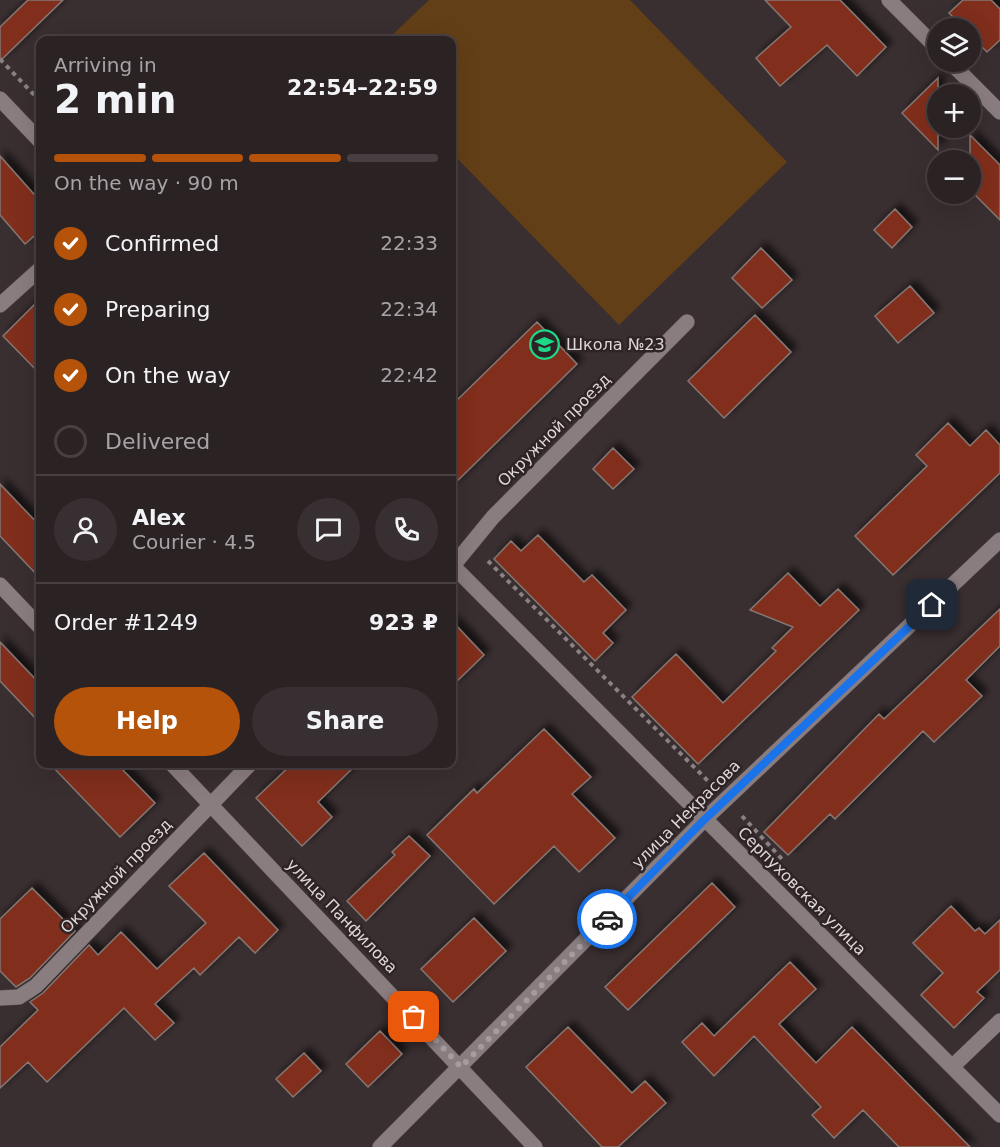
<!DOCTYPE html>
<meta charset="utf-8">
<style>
:root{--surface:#2b2224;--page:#372f31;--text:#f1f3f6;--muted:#a6a4a6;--line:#473f41;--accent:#b45309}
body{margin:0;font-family:"DejaVu Sans",sans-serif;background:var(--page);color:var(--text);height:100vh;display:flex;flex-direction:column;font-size:22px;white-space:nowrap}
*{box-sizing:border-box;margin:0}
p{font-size:20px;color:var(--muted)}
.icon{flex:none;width:33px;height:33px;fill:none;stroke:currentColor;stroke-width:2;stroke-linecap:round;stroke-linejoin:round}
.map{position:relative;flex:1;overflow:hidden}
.sheet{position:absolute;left:36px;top:36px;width:420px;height:732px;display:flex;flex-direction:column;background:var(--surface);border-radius:12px;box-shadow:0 6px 24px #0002,0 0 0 2px var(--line)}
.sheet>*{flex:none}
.fabs{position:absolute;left:927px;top:18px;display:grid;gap:12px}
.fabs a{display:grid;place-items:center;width:54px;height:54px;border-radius:50%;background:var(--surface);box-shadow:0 6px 24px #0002,0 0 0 2px var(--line);font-size:30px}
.pin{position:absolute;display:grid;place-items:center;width:51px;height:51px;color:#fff;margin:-26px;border-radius:12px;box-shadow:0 3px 9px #0006}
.courier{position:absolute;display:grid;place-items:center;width:60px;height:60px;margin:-30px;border:4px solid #1a73e8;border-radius:50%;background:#fff;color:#222;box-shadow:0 2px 8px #0007}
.summary em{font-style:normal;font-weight:700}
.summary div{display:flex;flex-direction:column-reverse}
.summary{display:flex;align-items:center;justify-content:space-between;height:102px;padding:0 18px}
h1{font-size:39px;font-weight:700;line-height:45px}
.bar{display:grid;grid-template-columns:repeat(4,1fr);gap:9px 6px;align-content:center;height:72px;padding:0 18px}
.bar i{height:8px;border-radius:4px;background:var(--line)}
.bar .selected{background:var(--accent)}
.bar p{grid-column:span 4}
.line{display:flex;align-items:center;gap:15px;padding:0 18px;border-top:2px solid var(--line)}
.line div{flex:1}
.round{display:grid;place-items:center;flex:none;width:63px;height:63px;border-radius:32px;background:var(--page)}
ol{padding:0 18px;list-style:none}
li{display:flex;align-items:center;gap:18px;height:66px}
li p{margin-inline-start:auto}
li .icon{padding:6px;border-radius:50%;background:var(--accent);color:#fff;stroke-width:4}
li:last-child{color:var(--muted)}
li i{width:33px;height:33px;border:3px solid var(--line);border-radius:50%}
.button{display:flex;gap:12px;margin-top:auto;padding:12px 18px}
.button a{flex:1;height:69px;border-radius:36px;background:var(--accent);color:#fff;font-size:24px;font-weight:700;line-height:69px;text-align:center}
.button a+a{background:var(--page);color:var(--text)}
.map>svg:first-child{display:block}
.green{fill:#633f17}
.building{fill:#812e1a;stroke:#847875;stroke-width:1.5;filter:url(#shadow)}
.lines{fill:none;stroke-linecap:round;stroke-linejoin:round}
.minor-casing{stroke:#554c4e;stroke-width:16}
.path{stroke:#8a8183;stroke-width:4;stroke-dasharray:4.5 4.5;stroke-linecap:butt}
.minor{stroke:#8a7d80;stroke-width:15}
.done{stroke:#a49c9e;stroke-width:6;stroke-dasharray:0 10.8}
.route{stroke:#1a73e8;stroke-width:8}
.labels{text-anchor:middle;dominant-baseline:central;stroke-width:5;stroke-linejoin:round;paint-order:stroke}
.poi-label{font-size:16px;fill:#ded7d9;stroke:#2e2426;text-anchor:start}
.street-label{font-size:16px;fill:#ded7d9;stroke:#2e2426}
</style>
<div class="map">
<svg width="1000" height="1147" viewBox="0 0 1000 1147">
<defs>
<filter id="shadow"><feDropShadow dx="5.5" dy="-5.5" stdDeviation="3" flood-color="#0009"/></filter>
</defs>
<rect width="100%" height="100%" fill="#392e30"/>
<path class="green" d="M429 0H630L787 162 619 325 452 153V40H387Z"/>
<path class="building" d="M28 0H63L0 61V27Z
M765 0H840L886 47 857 76 827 45 780 86 756 58 791 27Z
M963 0H991L1000 9V40L987 52 970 35V28H964L949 13Z
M938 78V150L902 113Z
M970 135 1000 165V220L970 190Z
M0 156 40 201V231L25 244 0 215Z
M895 209 912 227 892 248 874 230Z
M761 248 792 280 762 308 732 278Z
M910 286 934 313 898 343 875 316Z
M40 299V374L3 336Z
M755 315 791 352 724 418 688 381Z
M537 322 577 364 452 486V405Z
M948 423 970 446 986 430 1000 445V473L893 575 855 536 927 466 916 455Z
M613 448 634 469 613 489 593 469Z
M0 484 40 526V578L0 536Z
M538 535 584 582 592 575 626 610 603 633 613 643 595 661 494 559 511 541 521 551Z
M788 573 820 606 838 589 859 610 698 764 632 697 676 654 723 703 776 651 772 648 793 627 750 610Z
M1000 609V646L966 680 982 696 934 742 923 731 835 819 830 814 788 855 764 832 879 714 884 719Z
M452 621 484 655 452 686Z
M0 642 40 684V723L0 681Z
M544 729 591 777 572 794 615 838 579 872 554 846 494 904 427 835 474 789 477 793Z
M50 764H117L155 803 120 837Z
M292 764H357L318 802 332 817 302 846 256 798Z
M409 836 430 856 366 921 347 901 395 855 392 852Z
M204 853 278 930 255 953 239 937 200 975 194 968 155 1004 174 1023 155 1040 124 1008 47 1082 28 1062 0 1088V1047L38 1010 30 1002 43 993 89 945 98 955 121 932 157 969 206 923 169 886Z
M712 883 735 907 628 1010 605 987Z
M32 888 75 931 30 978 16 987 0 971V919Z
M951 906 975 931 979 928 985 934 1000 920V970L977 992 984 998 954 1028 921 995 943 973 913 943Z
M474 918 506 951 453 1002 421 969Z
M790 962 816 989 779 1024 816 1063 852 1027 970 1147H899L863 1110 834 1138 812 1115 821 1107 754 1036 714 1076 682 1042 702 1023 714 1036Z
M568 1027 632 1093 645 1081 666 1103 618 1147H602L526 1067Z
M380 1031 402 1054 368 1087 346 1064Z
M304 1053 321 1071 293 1097 276 1079Z"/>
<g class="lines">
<defs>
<path id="minor" d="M889 0 938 49
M950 62 1000 112
M0 99 40 141
M0 305 40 269
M452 565 1000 1115
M452 567 493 517 687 322
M0 585 40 627
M172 764 535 1147
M0 998 19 997 36 986 250 764
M953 1066 1000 1021
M380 1147 704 820 1000 540"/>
</defs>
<use href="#minor" class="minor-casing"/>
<path class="path" d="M0 59 40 101
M488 561 710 783
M742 816 782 859"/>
<use href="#minor" class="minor"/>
</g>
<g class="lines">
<path class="done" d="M414 1017 461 1067 607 919"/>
<path class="route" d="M607 919 704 820 932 605"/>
</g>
<defs>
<symbol id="school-ring" viewBox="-11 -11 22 22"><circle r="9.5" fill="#2e2426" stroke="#1ed888" stroke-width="1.5"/><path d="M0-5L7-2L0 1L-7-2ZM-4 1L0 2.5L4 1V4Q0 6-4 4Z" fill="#1ed888"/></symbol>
</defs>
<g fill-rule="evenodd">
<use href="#school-ring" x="528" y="328" width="33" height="33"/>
</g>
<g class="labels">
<g class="poi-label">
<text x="566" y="344">Школа №23</text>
</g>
<g class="street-label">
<text transform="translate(554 430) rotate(-45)">Окружной проезд</text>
<text transform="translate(686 814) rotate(-45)">улица Некрасова</text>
<text transform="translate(116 876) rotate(-46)">Окружной проезд</text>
<text transform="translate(802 891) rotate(45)">Серпуховская улица</text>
<text transform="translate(342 916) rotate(46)">улица Панфилова</text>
</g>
</g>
</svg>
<div class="fabs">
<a><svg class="icon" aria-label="layers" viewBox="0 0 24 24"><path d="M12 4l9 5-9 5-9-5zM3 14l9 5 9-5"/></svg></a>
<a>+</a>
<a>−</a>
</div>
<div class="pin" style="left:414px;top:1017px;background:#ea580c"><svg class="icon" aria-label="bag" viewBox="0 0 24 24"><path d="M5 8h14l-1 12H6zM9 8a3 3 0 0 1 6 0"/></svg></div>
<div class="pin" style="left:932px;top:605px;background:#1f2937"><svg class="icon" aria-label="home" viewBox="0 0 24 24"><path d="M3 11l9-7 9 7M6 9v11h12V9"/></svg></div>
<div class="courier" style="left:607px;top:919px"><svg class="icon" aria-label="car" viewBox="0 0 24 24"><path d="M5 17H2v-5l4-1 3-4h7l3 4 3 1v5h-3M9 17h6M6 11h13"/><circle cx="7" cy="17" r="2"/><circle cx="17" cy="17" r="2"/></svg></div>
<section class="sheet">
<div class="summary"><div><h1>2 min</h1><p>Arriving in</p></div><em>22:54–22:59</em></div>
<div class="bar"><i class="selected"></i><i class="selected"></i><i class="selected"></i><i></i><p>On the way · 90 m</p></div>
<ol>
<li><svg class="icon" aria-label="check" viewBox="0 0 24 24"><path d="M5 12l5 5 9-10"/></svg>Confirmed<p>22:33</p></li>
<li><svg class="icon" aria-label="check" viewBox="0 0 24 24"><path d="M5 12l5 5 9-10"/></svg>Preparing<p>22:34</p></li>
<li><svg class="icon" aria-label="check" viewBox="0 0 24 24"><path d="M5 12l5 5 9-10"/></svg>On the way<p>22:42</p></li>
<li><i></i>Delivered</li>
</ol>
<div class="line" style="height:108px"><a class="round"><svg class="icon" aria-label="person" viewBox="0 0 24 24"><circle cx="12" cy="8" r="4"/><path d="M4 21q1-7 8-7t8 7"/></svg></a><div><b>Alex</b><p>Courier · 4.5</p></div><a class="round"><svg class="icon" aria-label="chat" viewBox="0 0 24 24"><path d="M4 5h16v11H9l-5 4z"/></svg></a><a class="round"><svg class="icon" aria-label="phone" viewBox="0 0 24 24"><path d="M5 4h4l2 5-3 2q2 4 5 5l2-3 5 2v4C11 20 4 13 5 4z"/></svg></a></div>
<div class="line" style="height:78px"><div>Order #1249</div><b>923 ₽</b></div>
<div class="button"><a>Help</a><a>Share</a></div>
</section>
</div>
